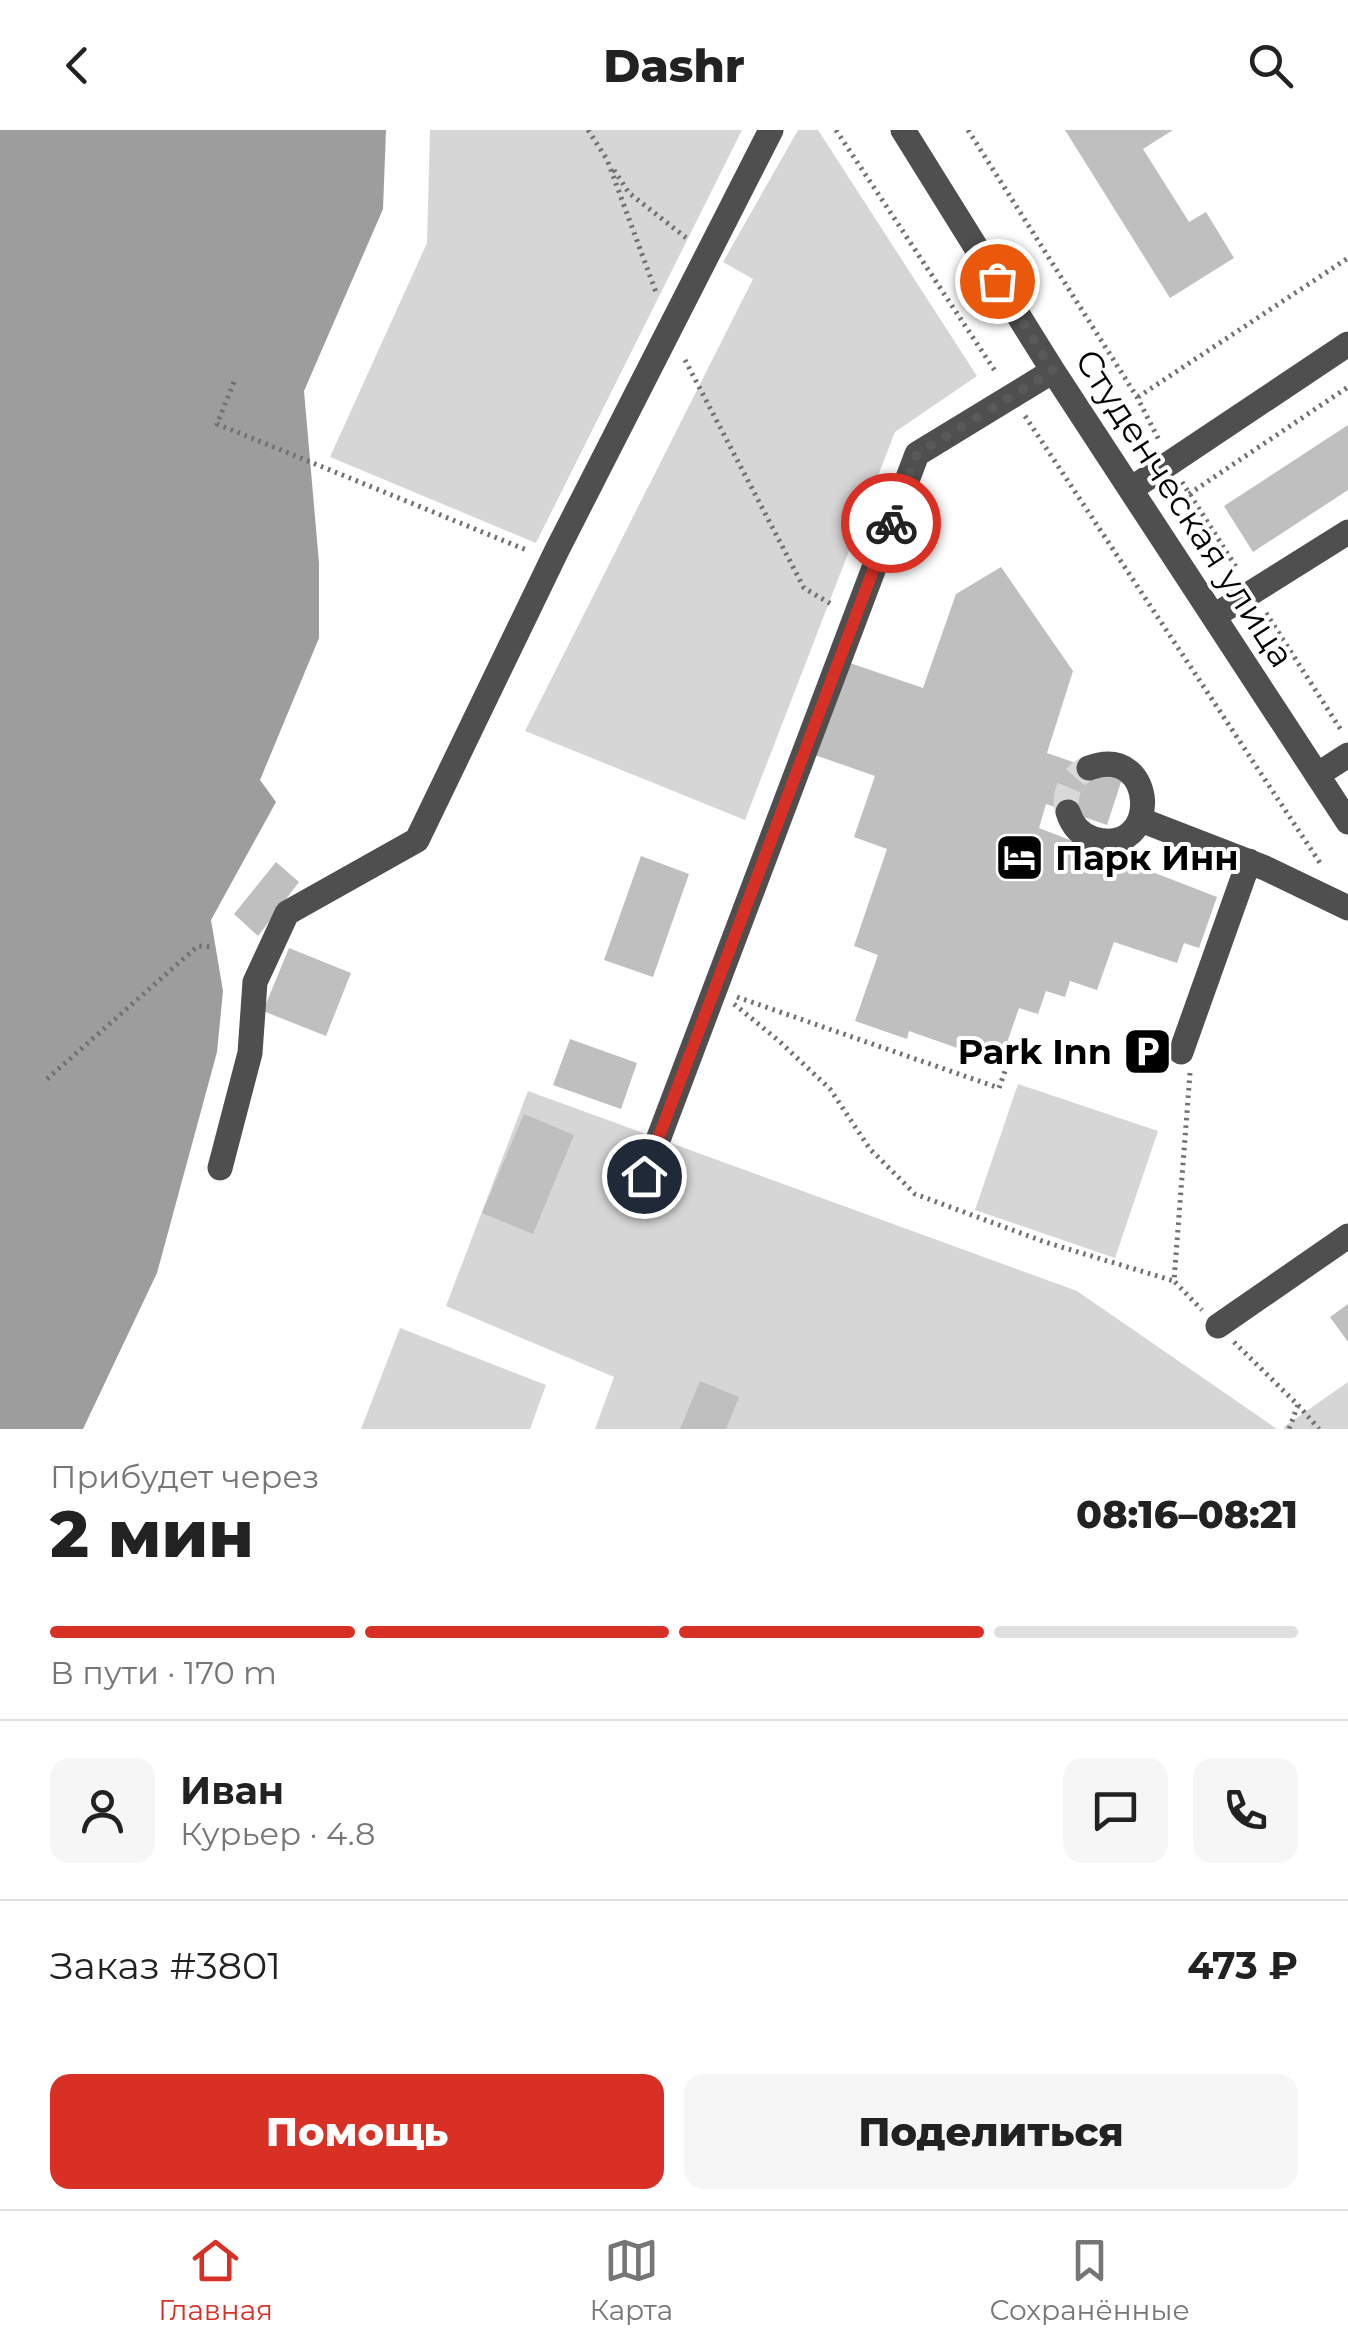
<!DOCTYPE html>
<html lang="ru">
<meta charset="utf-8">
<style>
:root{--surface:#fff;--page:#f6f6f6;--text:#222;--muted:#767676;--line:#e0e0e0;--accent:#d93025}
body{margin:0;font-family:Montserrat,sans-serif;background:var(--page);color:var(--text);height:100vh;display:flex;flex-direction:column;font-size:38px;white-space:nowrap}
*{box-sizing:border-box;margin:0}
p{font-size:32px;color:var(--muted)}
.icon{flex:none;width:55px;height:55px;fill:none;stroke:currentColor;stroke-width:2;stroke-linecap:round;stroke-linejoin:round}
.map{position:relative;height:1299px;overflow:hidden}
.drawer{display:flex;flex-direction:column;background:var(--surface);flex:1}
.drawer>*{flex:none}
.pin{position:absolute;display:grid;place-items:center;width:85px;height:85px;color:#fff;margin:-42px;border:5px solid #fff;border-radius:50%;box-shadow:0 2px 10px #0007}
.courier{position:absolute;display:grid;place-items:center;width:100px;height:100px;margin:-50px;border:8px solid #d93025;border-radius:50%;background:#fff;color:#222;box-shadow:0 2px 12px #0007}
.overview em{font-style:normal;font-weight:800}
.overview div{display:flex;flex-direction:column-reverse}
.overview{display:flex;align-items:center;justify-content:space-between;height:170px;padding:0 50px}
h1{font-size:65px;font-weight:800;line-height:75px}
.bar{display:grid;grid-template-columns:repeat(4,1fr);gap:15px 10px;align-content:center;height:120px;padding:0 50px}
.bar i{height:12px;border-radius:8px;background:var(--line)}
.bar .on{background:var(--accent)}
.bar p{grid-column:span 4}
.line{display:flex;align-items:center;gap:25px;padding:0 50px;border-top:2px solid var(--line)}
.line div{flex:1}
.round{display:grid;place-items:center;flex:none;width:105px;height:105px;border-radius:20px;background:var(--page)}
.button{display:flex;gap:20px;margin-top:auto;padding:20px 50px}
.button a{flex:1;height:115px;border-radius:20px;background:var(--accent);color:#fff;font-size:40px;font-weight:800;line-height:115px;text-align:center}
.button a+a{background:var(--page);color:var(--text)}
header{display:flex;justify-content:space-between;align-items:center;height:130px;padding:0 50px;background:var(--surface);font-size:45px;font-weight:800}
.dock{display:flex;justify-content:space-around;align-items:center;height:140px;border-top:2px solid var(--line);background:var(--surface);font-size:28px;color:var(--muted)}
.dock a{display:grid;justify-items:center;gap:5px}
.dock .on{color:var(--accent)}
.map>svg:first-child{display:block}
.green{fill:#d6d6d6}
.water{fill:#9d9d9d}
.building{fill:#bfbfbf}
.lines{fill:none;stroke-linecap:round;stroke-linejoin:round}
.minor-tunnel{stroke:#d9d9d9;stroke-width:25;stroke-dasharray:25 12;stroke-linecap:butt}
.path{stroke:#717171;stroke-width:5;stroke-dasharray:2.5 5;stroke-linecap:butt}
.minor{stroke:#4f4f4f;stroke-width:25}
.done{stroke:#595959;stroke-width:10;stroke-dasharray:0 18}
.route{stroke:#d93025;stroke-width:12}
.labels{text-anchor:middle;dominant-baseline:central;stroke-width:8;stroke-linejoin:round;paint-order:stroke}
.street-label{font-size:35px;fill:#000;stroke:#fff}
.poi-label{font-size:35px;font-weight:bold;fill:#000;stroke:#fff;text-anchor:start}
</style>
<header><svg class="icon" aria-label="back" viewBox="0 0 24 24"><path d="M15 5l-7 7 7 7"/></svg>Dashr<svg class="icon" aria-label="search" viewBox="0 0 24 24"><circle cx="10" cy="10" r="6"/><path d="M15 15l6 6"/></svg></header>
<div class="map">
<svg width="1348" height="1299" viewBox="0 0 1348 1299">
<rect width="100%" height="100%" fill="#fff"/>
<path class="green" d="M430 0H742L536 413 330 327 427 113Z
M798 0H818L977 246 895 302 745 690 525 601 753 149 723 132Z
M1018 954 1158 1001 1115 1128 975 1080Z
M528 961 1077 1161 1277 1299H595L614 1247 446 1176Z
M400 1198 546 1255 530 1299H361Z
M1348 1252V1299H1284L1285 1296Z"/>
<path class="water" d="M0 0H386L383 79 304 261 319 433V508L260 650 276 672 211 790 223 861 217 922 157 1143 83 1299H0Z"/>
<path class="building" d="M1065 0H1173L1143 19 1189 92 1206 82 1234 128 1170 168Z
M1348 295V360L1253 422 1224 376Z
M1001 437 1073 541 1047 623 1122 649 1107 695 1046 674 1039 698 1217 767 1199 818 1184 813 1177 833 1114 812 1097 860 1070 851 1065 867 1046 861 1038 884 1019 878 1000 933 909 901 907 909 855 891 878 825 854 816 887 719 854 707 875 646 812 624 844 531 923 558 956 464Z
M641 726 689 744 653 847 604 830Z
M276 732 299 752 258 806 234 784Z
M289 818 351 843 326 906 263 881Z
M570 909 637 933 621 979 553 955Z
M524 984 574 1005 533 1104 482 1083Z
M1348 1174V1212L1330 1187Z
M700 1251 739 1267 726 1299H680Z"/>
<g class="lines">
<path class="minor-tunnel" d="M1068 682C1062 665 1072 644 1089 638"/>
<path class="path" d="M588 0 608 31
M836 0 997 244
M968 0 1137 267 1160 312
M608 32 657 165
M614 40 629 63 689 110
M685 230 804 458 831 474
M234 252 217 294 529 421
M1138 267 1348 128
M1025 286 1322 736
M1182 352 1238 440
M1189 364 1348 257
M1266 483 1341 600
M737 867 999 958 1015 913 1040 921
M734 874 779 911 830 959 870 1019 915 1064 1045 1112 1174 1151
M1190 943 1174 1151 1202 1180
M47 949 198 816 213 817
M1234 1212 1298 1275 1289 1299
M1298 1275 1319 1299"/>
<path class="minor" d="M903 0 1053 241 1348 692
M1131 359 1348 214
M1214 486 1348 402
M1317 645 1348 625
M1068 682C1072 695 1080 705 1094 709 1162 728 1157 612 1089 638
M1141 690 1265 738 1348 778
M1181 922 1249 731
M220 1038 250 923 255 852 287 783 417 710 557 420 771 0
M644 1047 917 324 1053 241
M1218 1196 1348 1106"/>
</g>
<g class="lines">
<path class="done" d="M891 393 917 324 1053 241 997 151"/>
<path class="route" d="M644 1046 891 393"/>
</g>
<defs>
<symbol id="hotel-square" viewBox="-11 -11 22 22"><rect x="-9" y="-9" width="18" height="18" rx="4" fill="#000" stroke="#fff"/><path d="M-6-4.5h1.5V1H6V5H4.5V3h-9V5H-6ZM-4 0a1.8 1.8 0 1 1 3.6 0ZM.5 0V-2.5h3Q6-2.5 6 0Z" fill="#fff"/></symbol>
<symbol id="parking-square" viewBox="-11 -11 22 22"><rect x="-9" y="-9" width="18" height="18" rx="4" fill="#000" stroke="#fff"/><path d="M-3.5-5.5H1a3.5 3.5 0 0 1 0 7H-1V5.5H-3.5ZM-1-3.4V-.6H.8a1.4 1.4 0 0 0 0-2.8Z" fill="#fff"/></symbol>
</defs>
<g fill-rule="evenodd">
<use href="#hotel-square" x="992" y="700" width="55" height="55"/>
<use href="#parking-square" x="1120" y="894" width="55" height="55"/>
</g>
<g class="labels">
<g class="street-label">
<text transform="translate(1185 378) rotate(57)">Студенческая улица</text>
</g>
<g class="poi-label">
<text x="1055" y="727">Парк Инн</text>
<text x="1112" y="921" text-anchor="end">Park Inn</text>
</g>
</g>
</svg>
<div class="pin" style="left:997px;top:151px;background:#ea580c"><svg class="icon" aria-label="bag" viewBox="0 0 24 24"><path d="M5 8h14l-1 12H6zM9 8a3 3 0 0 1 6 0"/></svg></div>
<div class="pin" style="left:644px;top:1046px;background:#1f2937"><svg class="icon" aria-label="home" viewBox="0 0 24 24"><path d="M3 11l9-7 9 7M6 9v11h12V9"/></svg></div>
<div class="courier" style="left:891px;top:393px"><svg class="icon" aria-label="bike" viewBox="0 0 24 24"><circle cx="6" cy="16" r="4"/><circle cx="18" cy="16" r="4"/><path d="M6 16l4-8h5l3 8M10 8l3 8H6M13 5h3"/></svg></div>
</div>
<section class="drawer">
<div class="overview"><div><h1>2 мин</h1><p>Прибудет через</p></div><em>08:16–08:21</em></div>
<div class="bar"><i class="on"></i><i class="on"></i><i class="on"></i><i></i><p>В пути · 170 m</p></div>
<div class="line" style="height:180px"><a class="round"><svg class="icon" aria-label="person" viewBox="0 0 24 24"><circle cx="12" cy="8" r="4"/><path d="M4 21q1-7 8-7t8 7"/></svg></a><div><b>Иван</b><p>Курьер · 4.8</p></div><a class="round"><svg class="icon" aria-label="chat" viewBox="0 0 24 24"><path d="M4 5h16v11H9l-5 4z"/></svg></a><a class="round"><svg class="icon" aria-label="phone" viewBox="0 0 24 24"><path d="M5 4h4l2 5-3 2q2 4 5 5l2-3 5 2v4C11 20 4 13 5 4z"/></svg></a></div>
<div class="line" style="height:130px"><div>Заказ #3801</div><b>473 ₽</b></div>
<div class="button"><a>Помощь</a><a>Поделиться</a></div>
</section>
<nav class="dock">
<a class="on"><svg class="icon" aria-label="home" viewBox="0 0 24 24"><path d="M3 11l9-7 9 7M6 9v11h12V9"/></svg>Главная</a>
<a><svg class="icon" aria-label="map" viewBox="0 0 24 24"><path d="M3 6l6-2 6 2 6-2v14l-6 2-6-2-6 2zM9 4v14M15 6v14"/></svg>Карта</a>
<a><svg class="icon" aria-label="saved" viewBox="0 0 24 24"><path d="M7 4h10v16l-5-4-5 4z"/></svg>Сохранённые</a>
</nav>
